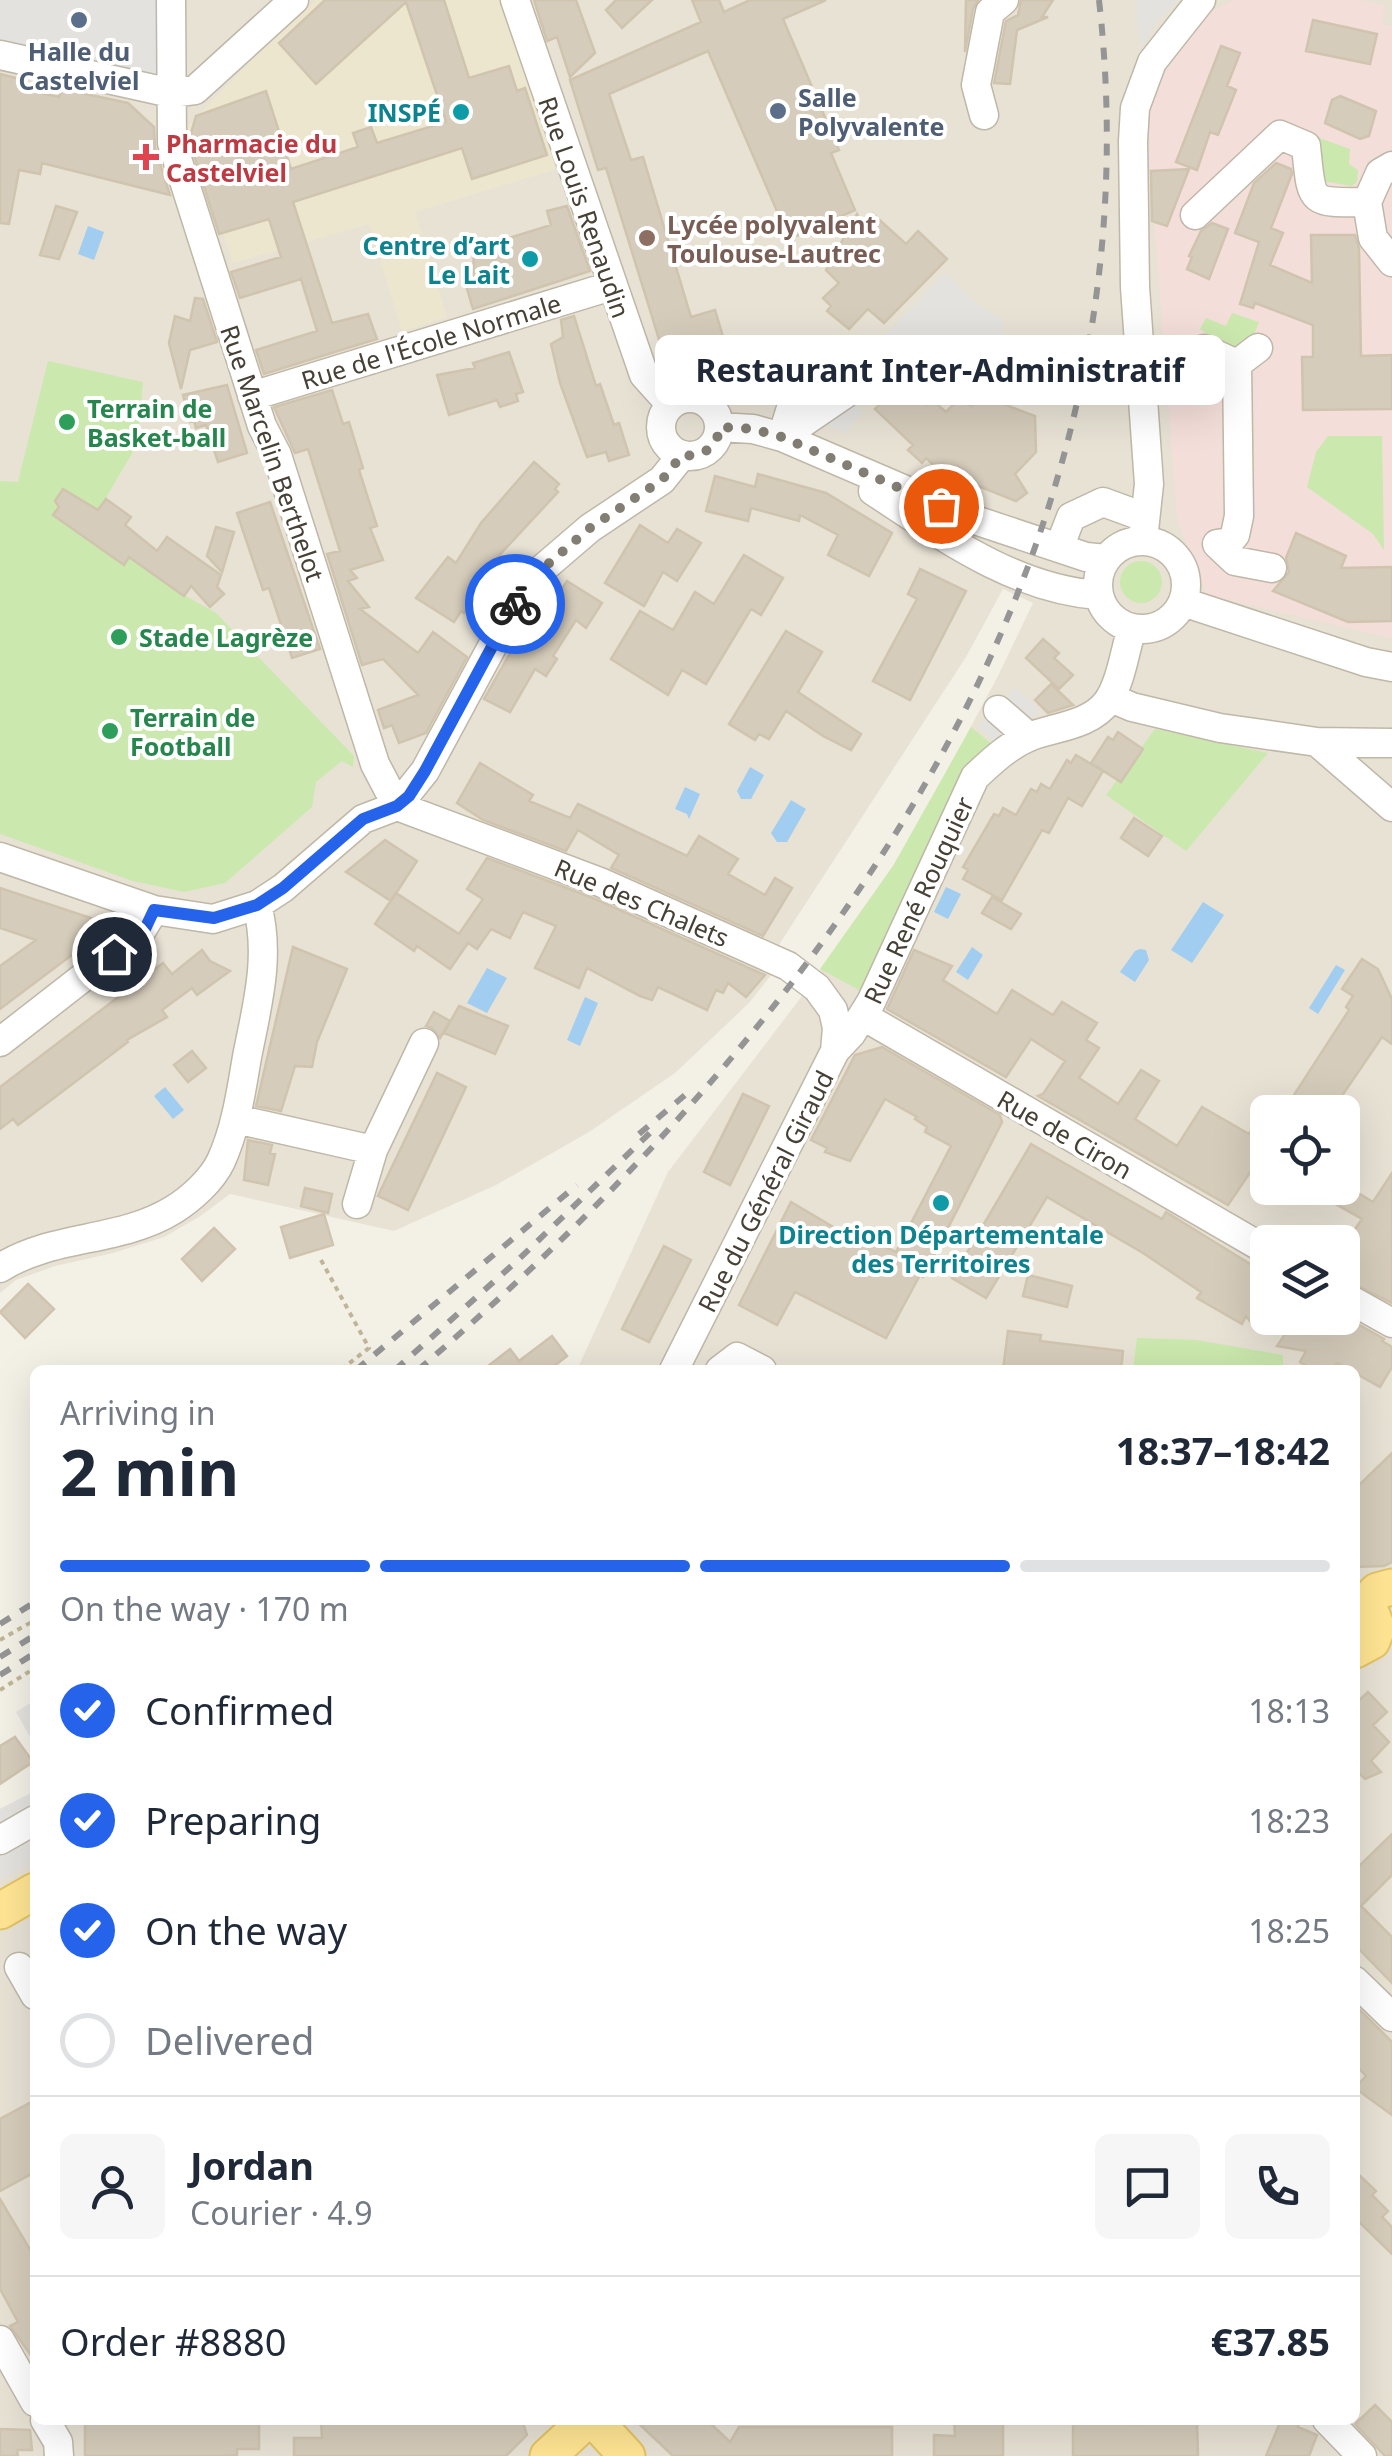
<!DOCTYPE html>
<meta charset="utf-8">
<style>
:root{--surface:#fff;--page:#f6f6f7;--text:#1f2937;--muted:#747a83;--line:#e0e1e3;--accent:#2563eb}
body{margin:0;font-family:"Noto Sans",sans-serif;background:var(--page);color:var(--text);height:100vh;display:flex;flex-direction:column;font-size:38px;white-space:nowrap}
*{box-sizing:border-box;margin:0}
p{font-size:32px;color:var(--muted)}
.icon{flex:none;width:55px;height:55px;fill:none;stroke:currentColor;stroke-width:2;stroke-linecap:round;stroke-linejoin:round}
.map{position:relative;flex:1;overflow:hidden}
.sheet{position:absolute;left:30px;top:1365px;width:1330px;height:1060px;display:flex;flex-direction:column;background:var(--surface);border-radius:15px;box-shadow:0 10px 40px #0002}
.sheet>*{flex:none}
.tools{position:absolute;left:1250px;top:1095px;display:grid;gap:20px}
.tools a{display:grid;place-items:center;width:110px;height:110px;border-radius:15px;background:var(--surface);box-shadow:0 10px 40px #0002;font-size:50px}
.pin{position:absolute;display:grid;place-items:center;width:85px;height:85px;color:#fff;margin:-42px;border:5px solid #fff;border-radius:50%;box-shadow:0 2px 10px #0007}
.courier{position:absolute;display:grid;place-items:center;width:100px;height:100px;margin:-50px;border:8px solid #2563eb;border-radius:50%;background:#fff;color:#222;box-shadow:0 2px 12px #0007}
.bubble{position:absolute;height:70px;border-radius:15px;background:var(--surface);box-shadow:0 10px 40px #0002;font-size:32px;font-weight:700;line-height:70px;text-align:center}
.headline em{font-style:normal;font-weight:700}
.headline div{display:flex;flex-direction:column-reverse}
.headline{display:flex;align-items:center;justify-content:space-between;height:170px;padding:0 30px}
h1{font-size:65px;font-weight:700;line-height:75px}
.bar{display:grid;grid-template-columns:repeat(4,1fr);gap:15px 10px;align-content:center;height:120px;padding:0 30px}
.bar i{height:12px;border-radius:8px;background:var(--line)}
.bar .on{background:var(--accent)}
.bar p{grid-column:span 4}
.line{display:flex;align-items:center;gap:25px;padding:0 30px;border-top:2px solid var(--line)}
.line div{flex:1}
.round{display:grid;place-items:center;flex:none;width:105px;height:105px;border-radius:15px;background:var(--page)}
ol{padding:0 30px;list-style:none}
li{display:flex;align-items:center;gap:30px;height:110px}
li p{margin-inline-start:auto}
li .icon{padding:10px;border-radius:50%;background:var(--accent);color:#fff;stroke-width:4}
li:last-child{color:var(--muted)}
li i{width:55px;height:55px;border:5px solid var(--line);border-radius:50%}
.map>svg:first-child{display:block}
.residential{fill:#e7e2d4;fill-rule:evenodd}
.education{fill:#ede6cf}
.medical{fill:#f4ded9}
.green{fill:#cbe8ae}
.parking{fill:#e4e2de}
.water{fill:#a1cdf1}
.building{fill:#d5ccbb;stroke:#d0c4ae;stroke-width:2.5}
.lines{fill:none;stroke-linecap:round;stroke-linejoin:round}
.minor-casing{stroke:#bfb8a8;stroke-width:31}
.major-casing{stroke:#e5c462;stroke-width:39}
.path{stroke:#c1b599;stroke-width:4;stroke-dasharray:5 5;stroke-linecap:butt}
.minor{stroke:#fff;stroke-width:28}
.major{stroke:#ffe593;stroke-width:35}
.rail{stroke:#959595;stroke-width:6;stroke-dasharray:12 12;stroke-linecap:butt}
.done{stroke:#837e73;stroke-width:10;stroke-dasharray:0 18}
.route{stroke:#2563eb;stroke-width:12}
.service-dot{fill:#5c6f8a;stroke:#fff;stroke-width:4}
.culture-dot{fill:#0f9aa8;stroke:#fff;stroke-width:4}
.health-dot{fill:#e0444e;stroke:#fff;stroke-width:4}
.education-dot{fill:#8d6e63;stroke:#fff;stroke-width:4}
.leisure-dot{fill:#2e9e5b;stroke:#fff;stroke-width:4}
.labels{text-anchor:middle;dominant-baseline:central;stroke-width:8;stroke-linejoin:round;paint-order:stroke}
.service-label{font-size:25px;font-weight:bold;fill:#4e5e75;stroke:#fff}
.culture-label{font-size:25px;font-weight:bold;fill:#0d838f;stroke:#fff;text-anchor:end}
.health-label{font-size:25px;font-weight:bold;fill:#be3a42;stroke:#fff;text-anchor:start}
.street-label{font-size:25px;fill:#464035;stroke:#fff}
.education-label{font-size:25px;font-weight:bold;fill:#785e54;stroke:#fff;text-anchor:start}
.leisure-label{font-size:25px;font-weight:bold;fill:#27864d;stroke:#fff;text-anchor:start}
</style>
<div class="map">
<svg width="1392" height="2456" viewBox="0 0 1392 2456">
<rect width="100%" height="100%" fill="#f3f0e6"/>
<path class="residential" d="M0 0H1392V2456H0V1809L35 1791V2420H1355V1370H577L668 1172 802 996 893 866 922 818 998 676 1033 603 1003 589 966 657 780 943 773 973 749 1003 675 1073 589 1132 496 1185 394 1231 230 1194 199 1217 164 1237 113 1253 55 1266 16 1280 0 1293ZM1268 1112H1342V1188H1268ZM1268 1242H1342V1318H1268Z"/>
<path class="education" d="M316 0H503L556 169 415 212 447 317 402 331 369 224 233 263 188 126 251 61Z"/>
<path class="medical" d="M1234 0H1361L1384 5 1382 25 1392 26V638L1207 595 1177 519 1149 154 1150 113 1159 82 1205 15Z"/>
<path class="green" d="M1311 135 1350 149 1349 164 1358 170 1357 182 1352 186 1322 181Z
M1232 313 1259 322 1252 340 1232 352 1200 329 1206 318 1226 326Z
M48 361 143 382 137 445 98 511 129 557 184 595 216 613 354 756 353 767 342 761 316 782 312 807 225 883 184 892 133 881 0 834V481L18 482Z
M1328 436H1382L1384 550 1373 534 1307 487 1316 452Z
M1120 582a21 21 0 1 1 42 0a21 21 0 1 1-42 0Z
M971 727 993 745 962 773 863 992 820 969 893 866Z
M1155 729 1268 753 1186 851 1106 795Z
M1137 1338 1196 1340 1283 1355V1370H1133Z"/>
<path class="parking" d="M0 0H158L157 74 0 40Z
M1135 0H1178L1156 22 1141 48Z
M945 273 978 305 1002 320 1004 347 1001 402 891 361 853 400 864 412 845 433 822 423 823 414 810 398 837 387Z
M1015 688 1040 710 1027 724 995 742 978 726Z
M35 1700V1746L16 1712Z
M35 1791V1860L0 1880V1809Z"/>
<path class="water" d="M88 226 104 232 94 260 78 254Z
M750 767 764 775 751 799H741L737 791Z
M685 787 700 794 689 819 687 814 675 809Z
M791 800 806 809 787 842H777L771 833Z
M946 887 961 894 948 919 934 912Z
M1203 902 1224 915 1192 963 1171 950Z
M972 947 983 955 968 980 956 972Z
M1140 949 1146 950 1149 960 1135 982 1120 972 1135 951Z
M1336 965 1345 970 1318 1014 1309 1008Z
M487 968 507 978 487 1013 467 1003Z
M585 997 598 1003 580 1046 567 1040Z
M165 1087 184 1110 173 1119 154 1096Z"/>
<path class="building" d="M325 0H444L469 78 509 66 517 91 525 88 547 155 472 179 462 148 293 202 332 323 368 314 377 339 264 374 256 350 317 331 301 279 240 298 231 272 281 257 269 219 219 234 189 140 196 116 266 91 291 169 358 147 353 133 371 127 377 143 446 122 406 2 316 84 279 43Z
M534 0H576L595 53 570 77 557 37 547 41Z
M616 0H652L622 28 606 10Z
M692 0H719L724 12 750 0H826L783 19 839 150 831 153 855 210 789 239 708 51 609 94 631 160 643 157 691 317 715 310 730 360 682 374 678 362 667 365 606 168 598 170 570 80 701 22Z
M966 0H978L973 9 965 52Z
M1021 0H1053L1042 17H1048L1017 30 1010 84 994 83 1006 21 1018 15Z
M1313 20 1377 34 1370 64 1306 51Z
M1221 46 1240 53 1227 86 1236 90 1218 135 1210 132 1197 170 1176 162Z
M0 74 20 79 18 88 59 97 62 89 128 103 154 127 155 148 170 195 42 163 40 174 19 170 9 224 0 223Z
M1340 96 1376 111 1369 136 1360 139 1325 123 1332 100Z
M1276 163 1291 169 1292 174 1271 228 1283 233 1270 265 1312 283 1311 235H1355L1359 248 1361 356 1392 355V409L1303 410 1302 357H1313V325L1255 303 1253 308 1240 304 1259 242 1235 233 1254 183Z
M1189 169 1167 226 1152 221 1151 171Z
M56 206 77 212 59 259 40 255Z
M567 206 590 271 473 309 465 282 473 280 474 249 551 225 547 211Z
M857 214 862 225 873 214 906 244 918 231 947 259 884 323 868 309 849 329 827 311 831 306 823 298 839 283 826 270Z
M1212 223 1228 229 1209 279 1187 269 1192 257 1189 256 1201 231Z
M195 298 203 299 217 342 190 350 181 389 169 343 175 316 190 321Z
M574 316 596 386 600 384 614 425 619 423 629 455 609 461 606 452 587 457 560 383 551 344 563 337 561 320Z
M509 352 523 392 516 394 518 401 500 407 497 400 449 415 437 375 475 368 473 363Z
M227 385 247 453 218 462 206 425 196 428 194 421 190 422 183 395Z
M896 387 909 398 913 393 926 405 932 400 946 412 957 401 972 406 982 396 1035 416 1036 452 1015 474 1027 493 1016 501 973 484 960 472 955 477 943 465 939 470 926 458 922 463 908 450 913 445 875 409Z
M332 390 343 424 349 422 363 468 359 470 377 526 370 528 383 560 350 570 357 578 348 581 369 607 360 609 418 653 433 632 467 657 426 733 399 743 392 725 384 728 378 710 418 695 383 659 362 665 327 554 340 551 308 449 295 453 274 407Z
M534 462 559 484 555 489 558 492 494 561 499 564 464 613 461 611 454 622 416 598 448 557 456 563 481 523Z
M758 474 826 493 892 533 869 576 828 555 838 535 800 515 799 521 751 508 748 521 706 511 715 476 755 487Z
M63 489 98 510 106 499 131 517 125 525 157 551 167 537 221 575 217 587 224 594 210 607 191 586 184 596 129 557 124 565 53 515 59 507 55 501Z
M270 502 320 649 292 658 269 588 263 590 237 513Z
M640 525 668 543 677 529 701 543 677 581 663 572 644 606 605 583Z
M216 527 234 532 222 572 207 556Z
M1296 533 1346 556 1341 568 1392 567V621L1348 622 1273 591 1289 572 1286 558Z
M744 555 783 578 761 615 751 609 706 684 682 670 668 695 611 659 640 611 673 630 695 592 714 604Z
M920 569 966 591 910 700 873 681 917 599 908 594Z
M567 581 602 603 586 628 576 620 553 656 557 659 546 676 535 669 510 712 484 699 541 599 551 605Z
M786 631 822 652 798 692 861 734 851 750 823 736 786 711 769 739 759 734 755 740 729 724Z
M1043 639 1059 653 1054 658 1073 675 1059 689 1026 658Z
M1051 684 1073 705 1048 713 1035 700Z
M1118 732 1143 749 1121 782 1091 763 1108 737 1113 740Z
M1076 755 1103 771 1082 806 1068 798 1049 833 1042 830 1002 900 963 879 968 870 963 867 994 814 999 816 1003 808 1016 815 1031 789 1037 792 1041 784 1050 789 1067 760 1071 763Z
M480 763 533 795 529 801 570 818 578 804 687 856 699 836 738 859 728 874 765 895 775 878 792 888 763 936 611 868 619 855 578 830 566 851 483 820 457 803Z
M1134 818 1162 836 1148 856 1121 838Z
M385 840 417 861 391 901 346 872Z
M487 858 593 898 765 975 746 997 728 983 723 993 716 990 707 1010 658 987 652 1000 640 996 587 968 579 988 535 968 556 926 523 912 510 938 491 929 477 949 468 943 450 969 417 946 414 951 375 924 396 893 459 934 483 899 467 889Z
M0 888 94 919 100 927 97 936 0 1009V966L36 940 0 928Z
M992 897 1021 914 1011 929 982 913Z
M293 947 347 969 317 1042 312 1067 295 1066 281 1111 256 1106Z
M202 950 210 961 230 971 197 995 192 988 162 1010 167 1017 127 1040 128 1042 18 1125 13 1119 0 1129V1087L163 963 172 974Z
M914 950 952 966 943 980 997 1014 1012 990 1053 1015 1062 1002 1097 1023 1086 1040 1099 1048 1079 1078 1118 1104 1141 1070 1159 1081 1135 1119 1177 1146 1202 1107 1249 1134 1268 1105V1146L1228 1205 1038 1096 1043 1094 1065 1061 1031 1039 1006 1077 887 1009Z
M1362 959 1378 969 1392 999V1044L1382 1037 1331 1112H1283L1349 1010 1346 1007 1353 996 1342 989Z
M459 1006 508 1026 495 1054 444 1033Z
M434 1012 450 1021 440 1038 432 1028 426 1026Z
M882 1047 1000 1115 1002 1122 923 1277 920 1275 886 1338 795 1292 777 1325 739 1305 791 1202 835 1228 856 1237 858 1233 896 1252 951 1146 925 1132 927 1127 915 1119 917 1117 885 1099 850 1161 825 1152 827 1148 811 1140 855 1055Z
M192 1051 206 1068 188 1082 174 1065Z
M437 1073 466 1087 408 1210 378 1196Z
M743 1094 769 1106 730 1185 704 1172Z
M248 1140 272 1145 270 1153 275 1154 268 1185 244 1180Z
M1031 1144 1162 1219 1166 1212 1268 1275V1309L1256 1329 1246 1316 1242 1324 1197 1298 1201 1292 1143 1253 1047 1197 986 1298 952 1278Z
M1392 1173V1303L1342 1278V1248L1362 1219 1307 1188H1350L1373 1202Z
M305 1188 332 1194 328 1213 301 1206Z
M324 1214 333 1245 290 1258 281 1227Z
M214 1228 235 1249 202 1281 182 1259Z
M664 1246 691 1260 649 1342 622 1329Z
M1028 1275 1072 1286 1067 1307 1023 1296Z
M28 1284 54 1309 25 1338 0 1312Z
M1342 1315 1384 1339 1382 1341 1392 1347V1367L1380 1387 1337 1363 1332 1370H1313L1300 1362 1306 1351 1277 1346 1296 1318Z
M1008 1331 1041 1335 1040 1341 1123 1351 1121 1370H1003Z
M552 1336 567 1356 549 1370H483L510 1349 519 1361Z
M1392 1453V1562L1384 1566 1355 1567V1489Z
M1368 1692 1387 1712 1373 1725 1389 1742 1371 1761 1381 1772 1365 1779 1359 1773 1355 1777V1704Z
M15 1737 33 1762 0 1784V1746Z
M1392 1834V1875L1361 1906 1392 1937V1983L1355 1945V1870Z
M1355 2005 1392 2042V2115L1355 2088 1366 2076 1355 2064Z
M35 2100V2172L0 2191V2119Z
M1355 2171 1376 2191 1372 2195 1388 2211 1382 2217 1392 2227V2254L1355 2218Z
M0 2199 35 2258V2361L10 2326 18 2322 0 2289Z
M1375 2405 1392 2422V2456H1385L1355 2424Z
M85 2420H259V2449H237V2455L223 2456H85Z
M321 2420H375V2423L522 2420 527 2435 506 2456H294V2438H322Z
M635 2420H707L730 2442 739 2427H892V2456H673Z
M954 2420H1003V2456H934V2435L955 2436Z
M1140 2420H1197L1198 2456H1073V2423L1140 2424Z
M1281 2420H1301L1298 2427 1317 2435 1309 2456H1266Z
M0 2429 30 2430 32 2450H17L18 2456H0Z"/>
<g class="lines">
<defs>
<path id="minor" d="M171 0 172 143 262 426 277 455 375 764 397 806
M515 0 644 375 671 405
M0 55 171 93 195 90 294 0
M984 115 976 85 990 12 1004 0
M1367 202 1380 173 1392 166
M1195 215 1280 135 1306 146C1312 204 1308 203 1367 202L1373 238 1392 262
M1204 349 1237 364 1258 348
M1237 364 1239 516 1235 535 1229 542 1217 544 1235 561 1272 568
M252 396 611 286
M661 427a29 29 0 1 1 58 0a29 29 0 1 1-58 0Z
M719 427 753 429 782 437 975 520 1086 557 1106 559
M782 437 796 392 825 371 837 353 869 364
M782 437 845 394
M873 491C942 536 1014 589 1098 595
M1143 540 1149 484 1135 287 1133 141 1135 108 1152 62 1201 0
M1098 585a44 44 0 1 1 88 0a44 44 0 1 1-88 0Z
M1059 548 1071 517 1103 502 1144 517
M1183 602 1366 662 1392 667
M1111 698 1132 707 1220 728 1317 742 1392 807
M998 710 1029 737
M1317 742 1392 743
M397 806 600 882 788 966 817 988 833 1010 837 1028 835 1051
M0 857 154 910 213 919 257 905 283 888 363 819 397 806 425 771 527 582 590 528 662 480 682 455
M863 1016 1268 1251
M0 1042 140 933 154 910
M236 1119 373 1150 424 1043
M357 1204 373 1150
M0 1268C53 1234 119 1243 173 1210 191 1199 212 1180 221 1161 236 1128 241 1092 247 1057 257 1006 271 956 257 905
M1342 1295 1392 1323
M674 1370 835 1051 851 1034 871 1002 975 777C992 761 1009 745 1031 736 1056 727 1091 725 1108 701 1121 682 1125 650 1132 628
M720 1370 737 1357 762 1370
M0 1840 35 1820
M19 1967 35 1995
M1355 1981 1392 2017
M0 2340 35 2402
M45 2420 58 2442 59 2456
M1327 2420 1362 2456"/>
<path id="major" d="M1355 1608 1372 1615 1377 1628 1372 1641 1355 1650
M1360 1608 1377 1591 1392 1587
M0 1911 35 1891
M594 2420 627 2456
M548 2456 587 2420"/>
</defs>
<use href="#minor" class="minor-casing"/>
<use href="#major" class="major-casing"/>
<path class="path" d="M321 1260 369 1348 343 1368 345 1370
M0 1640 35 1620
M0 1690 35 1668"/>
<use href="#minor" class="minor"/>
<use href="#major" class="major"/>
<path class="rail" d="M639 1134 692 1089
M356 1370 577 1185
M395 1370 518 1260 654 1129
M418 1370C826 1021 1163 564 1099 0
M0 1624 35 1602
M0 1657 35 1635
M0 1675 35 1653"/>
</g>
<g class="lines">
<path class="done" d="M515 604 527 582 590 528 662 480 682 455C703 458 717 447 720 427L753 429 782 437 941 506"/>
<path class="route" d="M114 954 145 929 154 910 214 918 257 905 283 888 363 819 397 806 409 796 425 771 515 604"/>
</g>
<g class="service-dot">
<circle cx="79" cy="20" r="10"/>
<circle cx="778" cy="111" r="10"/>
</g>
<g class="culture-dot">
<circle cx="461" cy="112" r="10"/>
<circle cx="530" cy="259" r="10"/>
<circle cx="941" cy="1203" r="10"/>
</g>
<path class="health-dot" d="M141 142h10v10h10v10h-10v10h-10v-10h-10v-10h10z"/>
<circle class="education-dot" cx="647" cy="238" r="10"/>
<g class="leisure-dot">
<circle cx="67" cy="422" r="10"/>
<circle cx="119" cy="637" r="10"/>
<circle cx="110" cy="731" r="10"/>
</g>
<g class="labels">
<g class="service-label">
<text x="79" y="51">Halle du<tspan x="79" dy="29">Castelviel</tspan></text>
<text x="798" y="97" text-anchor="start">Salle<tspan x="798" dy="29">Polyvalente</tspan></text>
</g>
<g class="culture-label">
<text x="441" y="112">INSPÉ</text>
<text x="510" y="245">Centre d’art<tspan x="510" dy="29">Le Lait</tspan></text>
<text x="941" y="1234" text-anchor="middle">Direction Départementale<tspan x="941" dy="29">des Territoires</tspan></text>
</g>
<g class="health-label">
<text x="166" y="143">Pharmacie du<tspan x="166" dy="29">Castelviel</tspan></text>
</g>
<g class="street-label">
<text transform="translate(585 207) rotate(71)">Rue Louis Renaudin</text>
<text transform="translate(431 341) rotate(-17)">Rue de l'École Normale</text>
<text transform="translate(273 453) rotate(71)">Rue Marcelin Berthelot</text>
<text transform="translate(918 900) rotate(-65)">Rue René Rouquier</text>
<text transform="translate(642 902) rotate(23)">Rue des Chalets</text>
<text transform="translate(1065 1134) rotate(30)">Rue de Ciron</text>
<text transform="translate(765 1191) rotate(-63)">Rue du Général Giraud</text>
</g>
<g class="education-label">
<text x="667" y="224">Lycée polyvalent<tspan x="667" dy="29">Toulouse-Lautrec</tspan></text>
</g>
<g class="leisure-label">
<text x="87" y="408">Terrain de<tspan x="87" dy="29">Basket-ball</tspan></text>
<text x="139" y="637">Stade Lagrèze</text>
<text x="130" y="717">Terrain de<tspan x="130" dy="29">Football</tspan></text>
</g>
</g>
</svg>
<div class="tools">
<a><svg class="icon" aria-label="locate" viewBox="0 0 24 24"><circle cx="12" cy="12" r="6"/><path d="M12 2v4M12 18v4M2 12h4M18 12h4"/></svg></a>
<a><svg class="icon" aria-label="layers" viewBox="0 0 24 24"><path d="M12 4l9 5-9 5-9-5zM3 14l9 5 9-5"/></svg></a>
</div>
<div class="pin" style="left:941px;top:506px;background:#ea580c"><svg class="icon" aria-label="bag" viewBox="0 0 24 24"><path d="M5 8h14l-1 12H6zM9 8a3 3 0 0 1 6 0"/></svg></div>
<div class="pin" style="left:114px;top:954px;background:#1f2937"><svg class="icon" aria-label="home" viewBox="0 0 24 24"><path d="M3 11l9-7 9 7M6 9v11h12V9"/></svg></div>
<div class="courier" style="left:515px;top:604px"><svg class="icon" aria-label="bike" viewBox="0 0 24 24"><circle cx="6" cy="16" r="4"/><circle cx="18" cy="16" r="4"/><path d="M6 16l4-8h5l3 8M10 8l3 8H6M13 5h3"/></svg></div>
<div class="bubble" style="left:655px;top:335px;width:570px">Restaurant Inter-Administratif</div>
<section class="sheet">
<div class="headline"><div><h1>2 min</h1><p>Arriving in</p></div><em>18:37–18:42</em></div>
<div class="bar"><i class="on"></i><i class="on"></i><i class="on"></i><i></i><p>On the way · 170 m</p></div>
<ol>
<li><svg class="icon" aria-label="check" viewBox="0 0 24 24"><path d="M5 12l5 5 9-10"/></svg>Confirmed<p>18:13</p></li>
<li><svg class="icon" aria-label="check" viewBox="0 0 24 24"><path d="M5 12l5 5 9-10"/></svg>Preparing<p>18:23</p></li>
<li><svg class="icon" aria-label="check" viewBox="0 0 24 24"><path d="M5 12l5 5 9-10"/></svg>On the way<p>18:25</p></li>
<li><i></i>Delivered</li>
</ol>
<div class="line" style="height:180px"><a class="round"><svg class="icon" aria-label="person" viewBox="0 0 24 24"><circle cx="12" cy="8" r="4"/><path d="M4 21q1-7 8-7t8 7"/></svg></a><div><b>Jordan</b><p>Courier · 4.9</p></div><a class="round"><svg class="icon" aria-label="chat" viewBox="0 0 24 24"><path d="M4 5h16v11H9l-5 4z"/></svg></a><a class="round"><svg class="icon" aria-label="phone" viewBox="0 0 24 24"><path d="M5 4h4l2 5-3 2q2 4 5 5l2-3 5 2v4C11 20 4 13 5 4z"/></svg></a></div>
<div class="line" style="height:130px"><div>Order #8880</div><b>€37.85</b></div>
</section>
</div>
